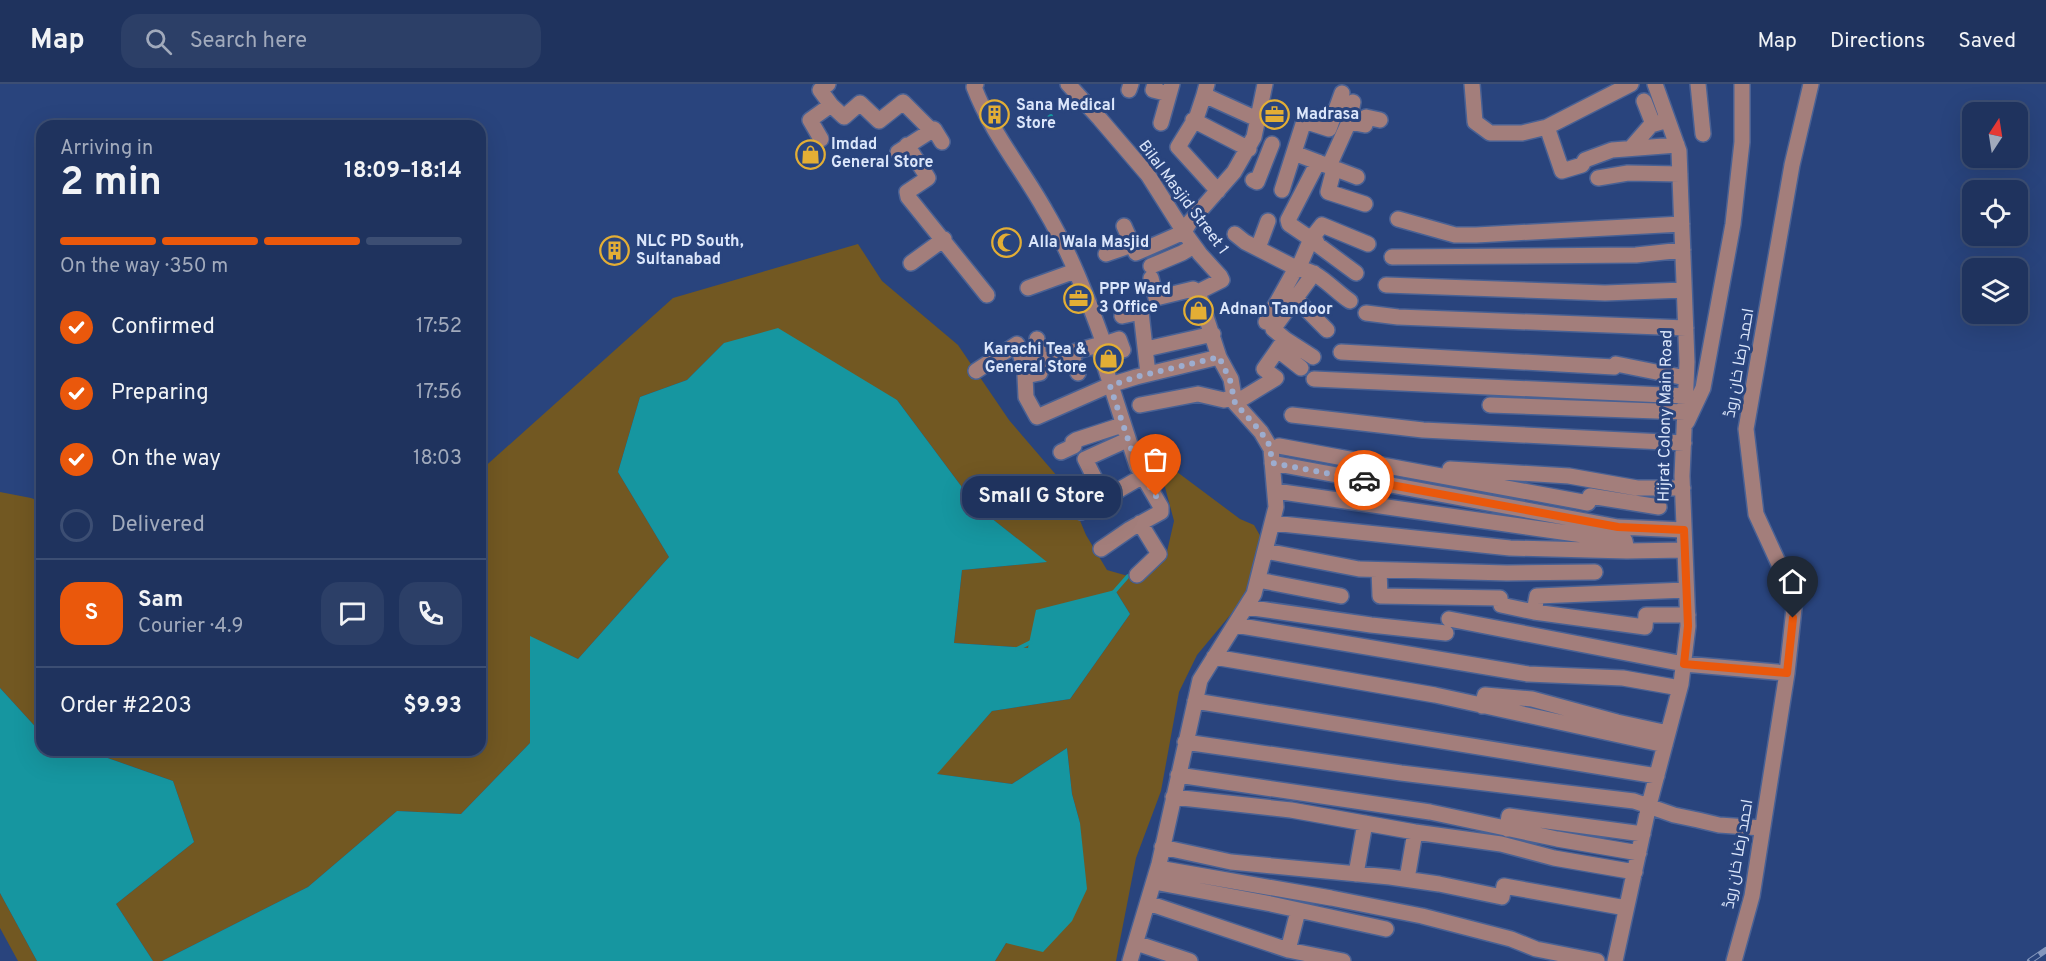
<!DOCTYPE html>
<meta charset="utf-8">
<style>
:root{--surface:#1f335e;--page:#2c3f67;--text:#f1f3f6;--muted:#a1aabc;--line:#3c4e73;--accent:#ea580c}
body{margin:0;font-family:Overpass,Cairo,sans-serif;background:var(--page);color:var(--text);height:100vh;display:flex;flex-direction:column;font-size:22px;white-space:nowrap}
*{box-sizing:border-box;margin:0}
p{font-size:20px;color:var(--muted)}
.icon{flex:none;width:33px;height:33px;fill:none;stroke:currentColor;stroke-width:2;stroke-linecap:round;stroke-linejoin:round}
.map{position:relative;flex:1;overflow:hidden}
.sheet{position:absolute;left:36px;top:36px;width:450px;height:636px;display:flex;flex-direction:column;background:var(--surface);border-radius:18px;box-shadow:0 6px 24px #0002,0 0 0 2px var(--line)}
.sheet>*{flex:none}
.needle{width:39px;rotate:12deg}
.buttons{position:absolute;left:1962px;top:18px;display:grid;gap:12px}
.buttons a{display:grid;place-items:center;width:66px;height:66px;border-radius:12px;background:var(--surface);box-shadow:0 6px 24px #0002,0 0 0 2px var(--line);font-size:30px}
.pin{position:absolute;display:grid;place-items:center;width:51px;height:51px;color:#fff;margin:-62px -26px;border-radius:50% 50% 50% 0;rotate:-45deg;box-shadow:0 0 6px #0007}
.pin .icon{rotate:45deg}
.courier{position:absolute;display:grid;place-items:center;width:60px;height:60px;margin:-30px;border:4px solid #ea580c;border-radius:50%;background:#fff;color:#222;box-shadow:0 2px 8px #0007}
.bubble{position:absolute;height:42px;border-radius:18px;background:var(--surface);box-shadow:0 6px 24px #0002,0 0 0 2px var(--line);font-size:20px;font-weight:700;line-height:42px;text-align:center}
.summary em{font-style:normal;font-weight:700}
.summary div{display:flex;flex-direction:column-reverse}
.summary{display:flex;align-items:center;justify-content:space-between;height:102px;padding:0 24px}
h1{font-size:39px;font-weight:700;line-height:45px}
.bar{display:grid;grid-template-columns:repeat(4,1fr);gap:9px 6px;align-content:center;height:72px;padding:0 24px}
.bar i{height:8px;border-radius:4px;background:var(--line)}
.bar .selected{background:var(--accent)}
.bar p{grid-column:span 4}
.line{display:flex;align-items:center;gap:15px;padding:0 24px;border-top:2px solid var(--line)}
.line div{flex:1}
.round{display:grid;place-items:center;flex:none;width:63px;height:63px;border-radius:18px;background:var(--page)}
ol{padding:0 24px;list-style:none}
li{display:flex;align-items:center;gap:18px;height:66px}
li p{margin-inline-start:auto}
li .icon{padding:6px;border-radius:50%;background:var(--accent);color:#fff;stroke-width:4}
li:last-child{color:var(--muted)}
li i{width:33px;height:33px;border:3px solid var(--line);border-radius:50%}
header{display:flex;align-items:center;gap:36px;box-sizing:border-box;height:84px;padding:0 30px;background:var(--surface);border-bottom:2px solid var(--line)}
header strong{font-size:28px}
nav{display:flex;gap:33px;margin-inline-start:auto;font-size:21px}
.search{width:420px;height:54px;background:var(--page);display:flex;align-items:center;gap:15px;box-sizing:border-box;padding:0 21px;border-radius:18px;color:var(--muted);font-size:22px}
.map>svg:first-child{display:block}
.green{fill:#725822}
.water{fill:#1696a0}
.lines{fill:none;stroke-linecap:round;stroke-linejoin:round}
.stream{stroke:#1696a0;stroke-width:4}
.minor-casing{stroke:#496194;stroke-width:18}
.minor{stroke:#a37e7b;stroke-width:15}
.rail-casing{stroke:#8497bd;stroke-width:6}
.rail{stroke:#29447d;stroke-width:4;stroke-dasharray:11;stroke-linecap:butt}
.done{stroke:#9dadcf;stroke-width:6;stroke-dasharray:0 10.8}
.route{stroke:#ea580c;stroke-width:8}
.labels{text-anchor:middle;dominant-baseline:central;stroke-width:6;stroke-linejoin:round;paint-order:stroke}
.poi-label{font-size:16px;font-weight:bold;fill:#dbe6fb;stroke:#29447d;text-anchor:start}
.street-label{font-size:16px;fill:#dbe6fb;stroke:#29447d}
</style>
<header>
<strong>Map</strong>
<div class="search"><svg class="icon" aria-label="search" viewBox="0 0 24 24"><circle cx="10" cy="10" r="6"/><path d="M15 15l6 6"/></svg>Search here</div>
<nav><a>Map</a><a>Directions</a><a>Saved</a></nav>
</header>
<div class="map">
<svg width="2046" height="877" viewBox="0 0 2046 877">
<rect width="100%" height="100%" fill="#29447d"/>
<path class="green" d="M858 160 882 197 958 261 1009 336 1057 392 1076 427 1086 451 1107 486 1128 492H1142L1166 472 1174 437 1157 373 1240 435 1254 441 1262 455 1246 512 1197 571 1179 608 1161 707 1136 774 1116 877H995L1080 739 1072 710 1067 664 1012 700 936 690 992 627 1070 615 1130 530 1115 506 1028 564 954 559 962 486 1046 478 976 422 897 316 724 259 687 296 640 313 618 388 669 473 578 575 530 553V659L461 730 397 727 308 803 162 877H153L116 820 194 758 173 697 85 666H480V387L673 214Z
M0 408 31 414 42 418V650L0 604Z
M0 809 37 877H18L0 844Z"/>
<path class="water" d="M778 244 897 316 976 422 1047 478 962 486 954 559 1028 564 1036 526 1115 506 1130 530 1070 615 992 627 937 690 1012 700 1067 664 1072 710 1080 739 1087 805 1072 837 1043 868 1006 859 995 877H162L308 803 397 727 461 730 530 659V552L578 575 669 473 618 388 640 313 687 296 724 259Z
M0 604 42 650V666H85L173 697 194 758 116 820 153 877H37L0 809Z"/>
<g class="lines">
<path class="stream" d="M1034 44 1051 32
M1114 508 1128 492
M1017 565 1031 558"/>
<defs>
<path id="minor" d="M976 0 974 3C991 48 1022 85 1045 126 1070 168 1088 215 1104 260L1098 261 1137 382 1161 423V428L1130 445 1101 465
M1068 0 1100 35 1148 91 1184 148 1200 170 1220 192 1222 196 1198 208 1219 273 1231 295 1235 319 1261 348 1271 365 1276 423 1254 510 1200 596 1159 780 1130 877
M1155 0 1153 6 1169 10
M1207 0 1204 11 1257 35
M1472 0 1475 38 1490 49H1522L1547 43 1631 0
M1698 0 1703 50
M1129 6 1131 0
M1204 11 1197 32 1178 63 1218 107
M1644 17 1653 40
M831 21 844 33 860 19 879 37 903 18 931 46
M1193 36 1249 65
M1349 38 1353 18
M1161 39 1172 0
M1547 43 1562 87 1582 81 1585 76 1612 66 1677 61
M821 55 810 36 831 21 820 6 828 0
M907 61 928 94 907 108 908 113 987 211
M1631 64 1651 41 1668 36
M898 68 934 45 942 58
M1294 69 1357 93
M1329 82 1349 38 1365 41 1366 33 1380 36
M1334 85 1328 108 1365 120
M1598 94 1628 89 1680 90
M1253 96 1257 98 1272 60
M1282 106 1304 37 1329 45 1342 9
M1398 135 1455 151H1476L1682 140
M1124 142 1136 169 1184 148 1190 138 1234 88 1254 53 1265 0
M1235 150 1245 158 1298 185 1311 155 1322 141 1368 160
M1313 151 1318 161 1356 189
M1311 155 1289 140 1288 136 1318 78
M1258 164 1268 137
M1106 170 1132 161
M1392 173 1636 171 1683 166
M911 179 944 155
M1151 182 1182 169 1194 162
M1151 194 1156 214 1193 205 1198 208
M1386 201 1605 209 1684 206
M1028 204 1075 187
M1296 215 1327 246
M1366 229 1398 233 1686 244
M1122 232 1141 228 1148 290
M1266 238 1295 186C1314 181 1334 207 1350 217
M1037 255 1040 289 1025 292 1026 313 1037 333 1110 301 1136 293 1219 273
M1104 260 1119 255 1123 266
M1146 265 1213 250
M1278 266 1301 284
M1341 268 1614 283 1616 280 1686 294
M1071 269 1078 289
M1313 273 1285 255 1273 245 1314 189
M976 287 1017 260 1024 282 1098 261
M1314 295 1686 312
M1235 319 1276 294 1264 285 1285 255
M1140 321 1198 310 1224 316 1234 313
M1490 321 1685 328
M1292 331 1423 346 1684 359
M1687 338 1703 304 1733 140 1742 58V0
M1279 362 1588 419 1590 412 1659 423
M1061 368 1074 362 1073 358 1076 356 1122 341
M1272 379 1618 443 1684 446
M1450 385 1569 392 1637 404H1683
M1096 397 1085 375 1127 356
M1275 407 1625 457 1627 467
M1081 428 1143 392
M1272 439 1510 464 1627 467 1685 466
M1265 467 1359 485 1507 489 1595 488
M1379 486 1380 512 1500 514 1501 521 1534 528 1645 543 1646 531H1688
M1137 491 1159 470 1140 439
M1258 496 1341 512
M1246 523 1371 541 1446 549
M1534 528 1537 512 1686 506
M1449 535 1684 580 1787 589
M1235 541 1528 590 1623 594 1680 604
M1214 573 1435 611 1665 661
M1195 617 1657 692
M1482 622 1485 611 1532 615 1617 638 1668 649
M1185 658 1401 689 1634 717 1674 731 1698 736 1719 741 1762 744
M1178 691 1430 728 1557 755 1639 769
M1173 713 1291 726 1415 748 1501 760 1554 774 1635 788
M1507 745 1509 732 1643 750
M1162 763 1231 778 1390 793 1439 800 1502 813 1504 802 1626 824
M1158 784 1331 814 1422 832 1511 855 1536 865 1597 877
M1356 790 1365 739
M1407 795 1415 748
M1154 798 1271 820 1386 845
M1148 819 1288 866 1343 877
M1136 859 1190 877
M1288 866 1298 827
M1615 877 1649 721 1681 600 1688 542 1682 392 1687 278 1679 67 1655 0
M1734 877 1752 812 1787 589 1795 515 1756 430 1746 345 1792 81 1811 0"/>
</defs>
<use href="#minor" class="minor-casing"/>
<use href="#minor" class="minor"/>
<defs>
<path id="rail" d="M2030 877 2046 866"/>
</defs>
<use href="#rail" class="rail-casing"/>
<use href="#rail" class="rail"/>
</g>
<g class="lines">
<path class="done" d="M1156 412 1137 382 1110 302 1136 293 1219 273 1230 296 1235 319 1261 348 1270 362 1272 379 1364 396"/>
<path class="route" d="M1364 396 1618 443 1684 446 1688 542 1684 580 1787 589 1793 534"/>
</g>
<defs>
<symbol id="building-ring" viewBox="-11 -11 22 22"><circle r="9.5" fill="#29447d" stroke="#e3ae35" stroke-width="1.5"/><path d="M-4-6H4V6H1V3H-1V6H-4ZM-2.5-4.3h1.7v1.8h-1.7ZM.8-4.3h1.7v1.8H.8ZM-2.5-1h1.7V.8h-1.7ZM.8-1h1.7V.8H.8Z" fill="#e3ae35"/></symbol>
<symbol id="office-ring" viewBox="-11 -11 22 22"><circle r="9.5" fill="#29447d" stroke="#e3ae35" stroke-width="1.5"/><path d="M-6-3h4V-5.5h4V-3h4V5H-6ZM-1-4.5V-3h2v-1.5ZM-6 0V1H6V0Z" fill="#e3ae35"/></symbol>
<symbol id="shop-ring" viewBox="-11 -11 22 22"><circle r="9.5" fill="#29447d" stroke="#e3ae35" stroke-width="1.5"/><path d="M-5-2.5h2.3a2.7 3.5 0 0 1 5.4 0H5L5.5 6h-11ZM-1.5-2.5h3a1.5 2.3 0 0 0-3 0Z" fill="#e3ae35"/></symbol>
<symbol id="mosque-ring" viewBox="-11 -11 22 22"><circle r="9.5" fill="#29447d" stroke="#e3ae35" stroke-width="1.5"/><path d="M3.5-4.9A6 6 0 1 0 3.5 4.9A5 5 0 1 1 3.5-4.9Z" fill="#e3ae35"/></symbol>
</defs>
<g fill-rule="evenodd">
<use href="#building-ring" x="978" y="14" width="33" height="33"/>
<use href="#office-ring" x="1258" y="14" width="33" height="33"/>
<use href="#shop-ring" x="794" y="54" width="33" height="33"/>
<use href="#mosque-ring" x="990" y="142" width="33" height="33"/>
<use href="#building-ring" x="598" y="150" width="33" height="33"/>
<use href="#office-ring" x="1062" y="198" width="33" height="33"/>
<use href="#shop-ring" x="1182" y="210" width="33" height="33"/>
<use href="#shop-ring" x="1092" y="258" width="33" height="33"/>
</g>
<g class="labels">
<g class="poi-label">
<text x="1016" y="22">Sana Medical<tspan x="1016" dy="18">Store</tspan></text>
<text x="1296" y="31">Madrasa</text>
<text x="831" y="61">Imdad<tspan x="831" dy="18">General Store</tspan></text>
<text x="636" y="158">NLC PD South,<tspan x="636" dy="18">Sultanabad</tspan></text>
<text x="1028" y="159">Alla Wala Masjid</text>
<text x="1099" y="206">PPP Ward<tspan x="1099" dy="18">3 Office</tspan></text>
<text x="1219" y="226">Adnan Tandoor</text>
<text x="1087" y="266" text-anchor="end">Karachi Tea &amp;<tspan x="1087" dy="18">General Store</tspan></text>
</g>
<g class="street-label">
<text transform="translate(1183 114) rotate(53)">Bilal Masjid Street 1</text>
<text transform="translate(1740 279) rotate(-80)">احمد رضا خان روڈ</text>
<text transform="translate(1666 332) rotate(-89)">Hijrat Colony Main Road</text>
<text transform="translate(1739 770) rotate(-80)">احمد رضا خان روڈ</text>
</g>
</g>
</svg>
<div class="buttons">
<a><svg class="needle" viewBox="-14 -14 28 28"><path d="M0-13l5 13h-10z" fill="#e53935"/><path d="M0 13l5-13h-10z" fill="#a1aabc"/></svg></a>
<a><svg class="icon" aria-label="locate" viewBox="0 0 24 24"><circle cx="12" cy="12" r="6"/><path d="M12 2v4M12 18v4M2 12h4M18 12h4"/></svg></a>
<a><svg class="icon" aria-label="layers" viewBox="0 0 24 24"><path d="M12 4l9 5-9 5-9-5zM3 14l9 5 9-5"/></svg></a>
</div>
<div class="pin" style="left:1156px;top:412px;background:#ea580c"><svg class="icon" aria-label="bag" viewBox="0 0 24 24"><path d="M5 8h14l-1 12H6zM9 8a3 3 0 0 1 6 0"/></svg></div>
<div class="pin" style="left:1793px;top:534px;background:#1f2937"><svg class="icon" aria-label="home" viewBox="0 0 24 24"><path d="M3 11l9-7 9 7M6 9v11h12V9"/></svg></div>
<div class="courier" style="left:1364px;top:396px"><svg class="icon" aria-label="car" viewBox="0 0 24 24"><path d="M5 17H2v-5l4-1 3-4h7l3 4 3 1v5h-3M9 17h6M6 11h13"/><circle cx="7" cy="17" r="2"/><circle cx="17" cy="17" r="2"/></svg></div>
<div class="bubble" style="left:962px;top:392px;width:159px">Small G Store</div>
<section class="sheet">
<div class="summary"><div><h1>2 min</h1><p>Arriving in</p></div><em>18:09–18:14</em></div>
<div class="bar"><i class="selected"></i><i class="selected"></i><i class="selected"></i><i></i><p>On the way · 350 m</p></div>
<ol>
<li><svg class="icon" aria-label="check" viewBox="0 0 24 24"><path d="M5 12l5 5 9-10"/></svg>Confirmed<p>17:52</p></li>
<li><svg class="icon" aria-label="check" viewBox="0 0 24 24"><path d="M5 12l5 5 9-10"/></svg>Preparing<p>17:56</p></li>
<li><svg class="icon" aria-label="check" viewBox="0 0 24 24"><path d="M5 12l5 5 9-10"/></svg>On the way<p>18:03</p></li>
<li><i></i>Delivered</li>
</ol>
<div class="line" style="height:108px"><b class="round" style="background:var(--accent);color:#fff">S</b><div><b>Sam</b><p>Courier · 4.9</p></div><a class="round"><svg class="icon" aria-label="chat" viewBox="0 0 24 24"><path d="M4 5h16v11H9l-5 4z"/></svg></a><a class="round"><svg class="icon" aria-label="phone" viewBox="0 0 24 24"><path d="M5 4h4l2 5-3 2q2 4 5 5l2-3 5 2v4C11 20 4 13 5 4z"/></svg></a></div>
<div class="line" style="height:78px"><div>Order #2203</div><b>$9.93</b></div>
</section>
</div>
